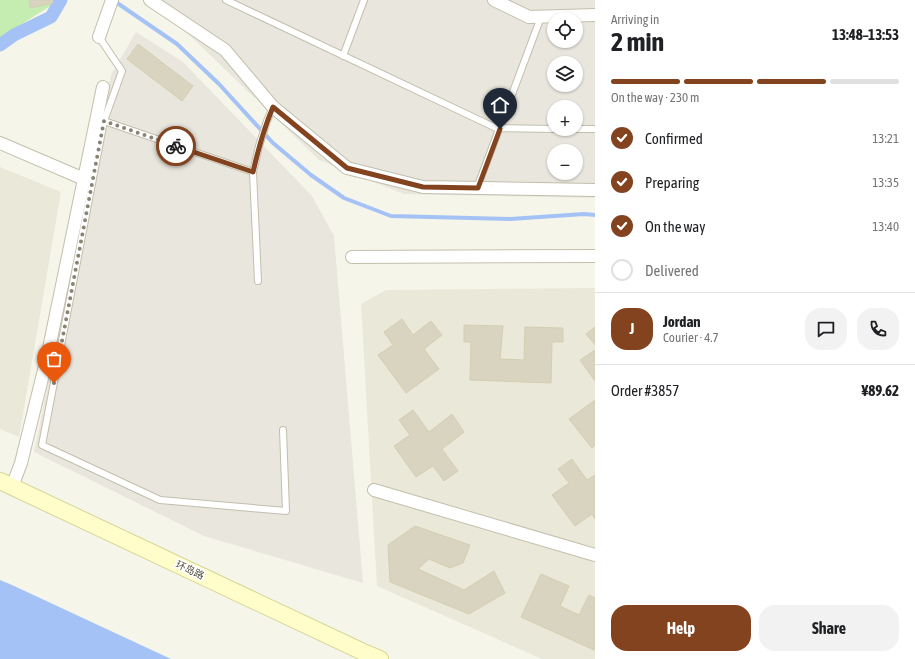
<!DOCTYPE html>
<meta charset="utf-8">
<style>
:root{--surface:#fff;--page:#f2f2f2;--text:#202124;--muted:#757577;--line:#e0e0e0;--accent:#84431f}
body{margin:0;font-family:"Asap Condensed","Noto Sans SC",sans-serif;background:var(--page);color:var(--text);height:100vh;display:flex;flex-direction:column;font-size:15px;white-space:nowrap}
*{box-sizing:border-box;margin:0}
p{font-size:13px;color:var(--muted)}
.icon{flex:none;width:22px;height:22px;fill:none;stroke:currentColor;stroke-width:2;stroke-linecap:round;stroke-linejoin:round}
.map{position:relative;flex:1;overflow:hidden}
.details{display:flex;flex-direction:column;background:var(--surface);width:320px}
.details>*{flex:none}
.buttons{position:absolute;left:547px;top:12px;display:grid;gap:8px}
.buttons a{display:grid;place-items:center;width:36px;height:36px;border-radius:50%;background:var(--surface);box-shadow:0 1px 3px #0004;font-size:20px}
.pin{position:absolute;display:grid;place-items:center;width:34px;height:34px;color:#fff;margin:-41px -17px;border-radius:50% 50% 50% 0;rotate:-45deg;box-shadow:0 0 4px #0007}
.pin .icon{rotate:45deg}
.courier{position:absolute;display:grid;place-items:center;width:40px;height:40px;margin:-20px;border:3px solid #84431f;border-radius:50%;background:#fff;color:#222;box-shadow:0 1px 5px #0007}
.summary em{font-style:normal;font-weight:700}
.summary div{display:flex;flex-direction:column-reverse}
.summary{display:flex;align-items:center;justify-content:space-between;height:68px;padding:0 16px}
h1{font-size:26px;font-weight:700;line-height:30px}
.bar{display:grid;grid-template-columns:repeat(4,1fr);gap:6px 4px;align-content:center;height:48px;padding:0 16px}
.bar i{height:5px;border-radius:3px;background:var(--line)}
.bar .active{background:var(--accent)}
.bar p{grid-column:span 4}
.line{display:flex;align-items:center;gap:10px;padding:0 16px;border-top:1px solid var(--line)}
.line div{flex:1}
.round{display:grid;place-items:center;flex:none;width:42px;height:42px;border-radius:16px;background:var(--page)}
ol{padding:0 16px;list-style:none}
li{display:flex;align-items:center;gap:12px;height:44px}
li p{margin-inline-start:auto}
li .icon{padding:4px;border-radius:50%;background:var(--accent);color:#fff;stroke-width:4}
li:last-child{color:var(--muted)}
li i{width:22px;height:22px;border:2px solid var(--line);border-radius:50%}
.primary-button{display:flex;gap:8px;margin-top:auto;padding:8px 16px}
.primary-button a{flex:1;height:46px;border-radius:16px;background:var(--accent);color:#fff;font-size:16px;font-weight:700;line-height:46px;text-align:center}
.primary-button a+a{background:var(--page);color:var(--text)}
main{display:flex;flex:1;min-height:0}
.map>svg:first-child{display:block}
.residential{fill:#eae8d8}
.industrial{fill:#e9e6de;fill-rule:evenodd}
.green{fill:#c5ecb1}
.water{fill:#a4c2f5}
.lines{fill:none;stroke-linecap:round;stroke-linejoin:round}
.stream{stroke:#a4c2f5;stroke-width:4}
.canal{stroke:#a4c2f5;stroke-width:13}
.building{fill:#d8d4bf;stroke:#d4ceb1}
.lane-casing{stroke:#c2bfac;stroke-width:8}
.street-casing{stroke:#c2bfac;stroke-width:14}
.secondary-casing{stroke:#d8d598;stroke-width:18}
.lane{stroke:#fff;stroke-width:6}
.street{stroke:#fff;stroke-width:12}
.secondary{stroke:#fffecb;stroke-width:16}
.done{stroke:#878476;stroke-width:4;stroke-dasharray:0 7.2}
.route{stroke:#84431f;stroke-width:5}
.labels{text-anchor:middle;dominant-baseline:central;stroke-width:3.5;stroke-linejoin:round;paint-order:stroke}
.street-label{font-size:10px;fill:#4b4737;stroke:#fff}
</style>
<main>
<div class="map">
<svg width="595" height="659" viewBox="0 0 595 659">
<rect width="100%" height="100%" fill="#f6f5ea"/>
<path class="residential" d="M0 167 61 192 19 437 0 429Z
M595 288V659H542L377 586 361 304 386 290Z"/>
<path class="industrial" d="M153 0H595V198L404 194 319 160ZM554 19H576V41H554ZM554 63H576V85H554ZM554 107H576V129H554ZM554 151H576V173H554Z
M136 32 183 62 312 196 334 236 363 583 204 536 34 452 111 75Z"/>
<path class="green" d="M0 0H56L55 3 0 38Z"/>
<path class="water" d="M0 580 12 585 171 659H0Z"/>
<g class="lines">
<path class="stream" d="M113 0 177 44 219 84 273 143 311 175 344 198 391 216 510 219 584 214 595 215"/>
<path class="canal" d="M0 45 14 35 51 17 61 0"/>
</g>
<path class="building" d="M29 0H53V3L30 8Z
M138 44 193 86 182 101 127 59Z
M402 319 413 335 431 321 442 335 424 349 439 369 406 393 378 355 393 345 384 332Z
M464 325 503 326 500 359 524 360 525 327 563 328V342H552L551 383 470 380 471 342H464Z
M595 327V345L586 334Z
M595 350V381L580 360Z
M595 400V445L592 448 569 419Z
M413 410 429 432 452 414 464 432 442 449 458 471 444 481 433 466 416 477 394 446 410 435 399 420Z
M572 459 587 480 595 475V519L592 514 575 526 552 495 569 483 558 469Z
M415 526 470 545 463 563 450 568 429 559 418 569 464 590 494 571 505 593 469 614 390 582 388 545Z
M541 574 569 586 560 606 579 615 589 595 595 598V648L594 650 521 617Z"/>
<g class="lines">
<defs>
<path id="lane" d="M226 0 496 128 554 129
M99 37 122 71 104 121 42 445 160 500 286 511 283 430
M343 56 364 0
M104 121 253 172
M576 129H595
M477 188 541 17
M258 281 253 172 259 146 267 121 273 107"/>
<path id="street" d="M150 0 225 50 273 107 347 168 423 187 595 190
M494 0 529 17 595 15
M99 37 112 0
M0 143 84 179
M352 257 595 256
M12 487 21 463 47 358 103 87
M374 490 595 555"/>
<path id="secondary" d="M0 481 361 651 380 659"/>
</defs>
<use href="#lane" class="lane-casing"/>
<use href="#street" class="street-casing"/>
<use href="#secondary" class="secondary-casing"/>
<use href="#lane" class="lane"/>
<use href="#street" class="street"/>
<use href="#secondary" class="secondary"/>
</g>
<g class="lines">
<path class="done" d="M54 383 104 121 176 146"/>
<path class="route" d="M176 146 253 172C258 150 264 128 273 107L347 168 423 187 478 188 500 129"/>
</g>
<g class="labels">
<g class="street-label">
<text transform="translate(190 570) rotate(25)">环岛路</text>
</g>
</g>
</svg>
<div class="buttons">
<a><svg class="icon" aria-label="locate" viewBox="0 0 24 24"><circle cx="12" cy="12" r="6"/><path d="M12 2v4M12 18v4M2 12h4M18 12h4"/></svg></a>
<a><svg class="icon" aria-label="layers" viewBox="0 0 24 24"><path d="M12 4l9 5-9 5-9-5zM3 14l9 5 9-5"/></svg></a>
<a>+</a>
<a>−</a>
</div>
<div class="pin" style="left:54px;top:383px;background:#ea580c"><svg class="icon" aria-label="bag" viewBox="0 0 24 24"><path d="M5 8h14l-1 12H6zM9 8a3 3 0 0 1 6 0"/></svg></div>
<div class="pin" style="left:500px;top:129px;background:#1f2937"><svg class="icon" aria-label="home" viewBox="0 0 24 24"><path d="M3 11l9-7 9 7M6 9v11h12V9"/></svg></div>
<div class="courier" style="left:176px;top:146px"><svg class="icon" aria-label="bike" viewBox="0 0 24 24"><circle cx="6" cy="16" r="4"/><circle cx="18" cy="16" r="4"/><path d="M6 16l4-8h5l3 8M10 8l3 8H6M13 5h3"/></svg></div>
</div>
<section class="details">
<div class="summary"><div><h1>2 min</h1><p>Arriving in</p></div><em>13:48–13:53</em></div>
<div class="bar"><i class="active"></i><i class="active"></i><i class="active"></i><i></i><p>On the way · 230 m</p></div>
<ol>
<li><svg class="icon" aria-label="check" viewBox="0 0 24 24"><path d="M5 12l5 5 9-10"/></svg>Confirmed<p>13:21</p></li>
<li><svg class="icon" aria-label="check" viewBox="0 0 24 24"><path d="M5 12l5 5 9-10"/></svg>Preparing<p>13:35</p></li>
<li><svg class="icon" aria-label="check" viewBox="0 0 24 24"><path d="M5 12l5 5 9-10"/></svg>On the way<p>13:40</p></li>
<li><i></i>Delivered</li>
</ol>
<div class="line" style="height:72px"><b class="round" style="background:var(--accent);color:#fff">J</b><div><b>Jordan</b><p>Courier · 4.7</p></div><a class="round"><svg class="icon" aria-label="chat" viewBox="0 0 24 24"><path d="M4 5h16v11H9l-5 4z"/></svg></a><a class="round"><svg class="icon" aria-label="phone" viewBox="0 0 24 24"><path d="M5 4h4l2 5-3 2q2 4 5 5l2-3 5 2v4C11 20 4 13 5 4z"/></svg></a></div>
<div class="line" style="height:52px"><div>Order #3857</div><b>¥89.62</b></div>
<div class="primary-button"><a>Help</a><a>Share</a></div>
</section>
</main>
